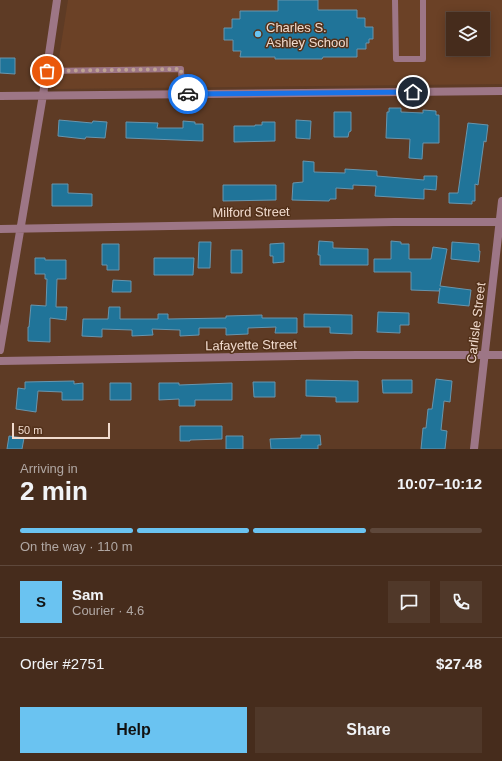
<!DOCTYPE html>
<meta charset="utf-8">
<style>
:root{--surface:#462c1c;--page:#503829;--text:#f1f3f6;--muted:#b0a7a3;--line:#5e483b;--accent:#6ac3f1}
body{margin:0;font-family:Arial,sans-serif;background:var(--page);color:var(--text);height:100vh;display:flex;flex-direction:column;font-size:15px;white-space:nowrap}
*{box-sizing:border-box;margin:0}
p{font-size:13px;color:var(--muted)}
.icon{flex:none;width:22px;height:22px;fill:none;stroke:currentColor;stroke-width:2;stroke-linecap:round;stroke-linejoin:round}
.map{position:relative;height:449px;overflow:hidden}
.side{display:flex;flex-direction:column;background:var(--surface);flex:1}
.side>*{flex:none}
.fabs{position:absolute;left:446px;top:12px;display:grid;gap:8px}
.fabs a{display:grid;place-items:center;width:44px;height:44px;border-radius:0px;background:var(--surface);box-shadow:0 2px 10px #0003,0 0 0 1px var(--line);font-size:20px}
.scale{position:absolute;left:12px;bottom:10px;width:98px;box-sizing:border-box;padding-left:4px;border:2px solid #f1dbce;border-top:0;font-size:11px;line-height:14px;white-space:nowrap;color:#f1dbce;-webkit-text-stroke:3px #53311a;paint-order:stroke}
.pin{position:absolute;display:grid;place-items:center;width:34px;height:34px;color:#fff;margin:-17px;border:2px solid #fff;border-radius:50%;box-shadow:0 1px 4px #0007}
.courier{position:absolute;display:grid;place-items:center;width:40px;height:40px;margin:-20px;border:3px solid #1a73e8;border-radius:50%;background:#fff;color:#222;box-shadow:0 1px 5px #0007}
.summary em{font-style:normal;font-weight:700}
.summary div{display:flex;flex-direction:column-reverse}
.summary{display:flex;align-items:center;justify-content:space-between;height:68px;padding:0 20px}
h1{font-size:26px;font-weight:700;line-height:30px}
.bar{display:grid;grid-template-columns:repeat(4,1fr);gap:6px 4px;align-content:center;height:48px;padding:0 20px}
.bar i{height:5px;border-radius:3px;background:var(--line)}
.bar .on{background:var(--accent)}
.bar p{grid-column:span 4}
.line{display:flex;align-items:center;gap:10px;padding:0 20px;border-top:1px solid var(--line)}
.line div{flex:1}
.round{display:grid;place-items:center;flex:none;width:42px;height:42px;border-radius:0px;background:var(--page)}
.action{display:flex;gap:8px;margin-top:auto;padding:8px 20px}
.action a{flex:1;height:46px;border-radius:0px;background:var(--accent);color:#111;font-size:16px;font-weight:700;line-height:46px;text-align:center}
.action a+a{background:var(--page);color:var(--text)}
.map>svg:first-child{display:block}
.built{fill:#6b4126;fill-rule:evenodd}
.building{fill:#207499;stroke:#6895ad}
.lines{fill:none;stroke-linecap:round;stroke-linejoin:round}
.service{stroke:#9d7686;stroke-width:6}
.minor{stroke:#9d7686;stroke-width:8}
.done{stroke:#bea393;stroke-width:4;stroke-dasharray:0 7.2}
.route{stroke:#1a73e8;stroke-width:5}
.poi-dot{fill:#6ac3f1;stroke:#53311a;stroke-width:1.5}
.labels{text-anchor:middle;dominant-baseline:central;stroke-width:3;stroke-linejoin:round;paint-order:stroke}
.poi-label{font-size:13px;fill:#f1dbce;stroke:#53311a;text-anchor:start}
.street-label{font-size:13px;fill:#f1dbce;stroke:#53311a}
</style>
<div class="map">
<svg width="502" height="449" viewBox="0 0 502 449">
<rect width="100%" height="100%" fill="#5e3b25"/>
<path class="built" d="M68 0H502V84L54 89ZM453 19H483V49H453Z"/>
<path class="building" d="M278 0H318V10H357V18H365V27H373V39H369V43H366V49H357V57H323L322 59H275V57H240L241 51H233V40H224V28H232V19H240V11H278Z
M0 58H15V74L0 73Z
M389 108H401V112L423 113V110L436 111V115H439V143H423L422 159 409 158 410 139 386 138 387 112H389Z
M334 112H351V131L349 132 348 137H334Z
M59 120 92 123 93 121 107 122 105 138 86 137 85 139 58 136Z
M296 120 311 121 310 139 296 138Z
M183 121 195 122V124H203V141L126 138V122L158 123 157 128H183Z
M262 122H275V141L234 142V126H255V125H262Z
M468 123 488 125 486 142 484 141 478 185 475 184V201H472V204L449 203V193H458Z
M303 161 314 162V172L345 173V169L377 171V176L424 180V176H437L436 190 424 189V199L375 196 376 186 353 185V189L336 188V199H330L329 201 292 200 293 183 303 182Z
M52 184H68V193L92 194V206H52Z
M223 185H276V200L223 201Z
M319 241 333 242V248L368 249V265H320V255H318Z
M391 241 401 242V244H409V259H431L433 247 447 249 440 286 471 290 469 306 438 303 440 288 439 291 411 290V272H374V259H391Z
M199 242H211L210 268H198Z
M452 242 479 244V251H480L479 262 451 259Z
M284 243V262L273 263V256H270V244Z
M102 244H119V270H107V265H102Z
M231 250H242V273H231Z
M35 258H45V260H66V279H57L56 307H67L66 320 50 318V342L28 341V327H29L31 305 46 306 47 279H45V274H35Z
M154 258H194L193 275H154Z
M113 280 131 281V292H112Z
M109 307H120V319H158V314H168V319L226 318V316L262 315V318H297V333H275L276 327 248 328V334L226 335V328H199V335L180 336V330L152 329 153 335 132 336V330L102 329V337L82 336 83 319H108Z
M378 312 409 313V325H400V333L377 332Z
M304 314 352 315V334L330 333V327H304Z
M436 379 452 381 450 402 444 401 441 430 447 431 445 449H421L423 428H426L428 409H432Z
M306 380 358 381V402H336V397L306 396Z
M382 380H412V393H383Z
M74 381V384L83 383V400H62V392L38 391 36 412 16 409 18 388 25 389V382Z
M253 382H275V397H254Z
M110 383H131V400H110Z
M159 383H179V385L232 383V400H195V406H179V399L159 400Z
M180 426H222V439L190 440V441H180Z
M301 435H320L321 445H318V449H271L270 439 301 438Z
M9 436 24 438 22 449H7Z
M226 436H243V449H226Z"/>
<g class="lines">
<path class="service" d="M395 0 396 59H423V0
M47 71 181 69 182 94"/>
<path class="minor" d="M0 96 502 91
M0 229 394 222H502
M0 350 43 95 57 0
M0 361 356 355H502
M474 449 502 201"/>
</g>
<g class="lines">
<path class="done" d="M47 71 181 69 182 94H188"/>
<path class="route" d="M188 94 413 92"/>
</g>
<circle class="poi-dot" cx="258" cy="34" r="4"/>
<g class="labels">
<g class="poi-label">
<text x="266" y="27">Charles S.<tspan x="266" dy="15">Ashley School</tspan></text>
</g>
<g class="street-label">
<text transform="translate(251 212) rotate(-1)">Milford Street</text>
<text transform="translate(476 323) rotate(-83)">Carlisle Street</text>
<text transform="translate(251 345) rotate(-1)">Lafayette Street</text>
</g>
</g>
</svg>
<div class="fabs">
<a><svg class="icon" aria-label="layers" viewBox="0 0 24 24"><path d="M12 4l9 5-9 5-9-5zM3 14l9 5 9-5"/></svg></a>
</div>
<div class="scale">50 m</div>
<div class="pin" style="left:47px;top:71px;background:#ea580c"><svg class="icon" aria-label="bag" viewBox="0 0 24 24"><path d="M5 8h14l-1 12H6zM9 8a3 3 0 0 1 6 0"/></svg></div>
<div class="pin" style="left:413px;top:92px;background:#1f2937"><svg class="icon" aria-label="home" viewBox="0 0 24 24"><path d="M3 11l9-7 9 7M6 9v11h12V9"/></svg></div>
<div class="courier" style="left:188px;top:94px"><svg class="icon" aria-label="car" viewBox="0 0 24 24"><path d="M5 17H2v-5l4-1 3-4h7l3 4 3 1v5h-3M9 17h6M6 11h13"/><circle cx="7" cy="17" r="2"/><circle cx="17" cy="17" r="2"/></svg></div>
</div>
<section class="side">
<div class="summary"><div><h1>2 min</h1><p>Arriving in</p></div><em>10:07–10:12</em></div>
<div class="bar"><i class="on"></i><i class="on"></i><i class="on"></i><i></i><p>On the way · 110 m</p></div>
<div class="line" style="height:72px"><b class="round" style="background:var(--accent);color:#111">S</b><div><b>Sam</b><p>Courier · 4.6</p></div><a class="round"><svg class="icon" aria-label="chat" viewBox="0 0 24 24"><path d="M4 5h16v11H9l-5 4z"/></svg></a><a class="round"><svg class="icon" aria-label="phone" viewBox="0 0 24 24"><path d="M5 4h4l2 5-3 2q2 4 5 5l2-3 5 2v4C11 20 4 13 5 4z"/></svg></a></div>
<div class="line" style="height:52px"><div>Order #2751</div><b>$27.48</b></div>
<div class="action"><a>Help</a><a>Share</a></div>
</section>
